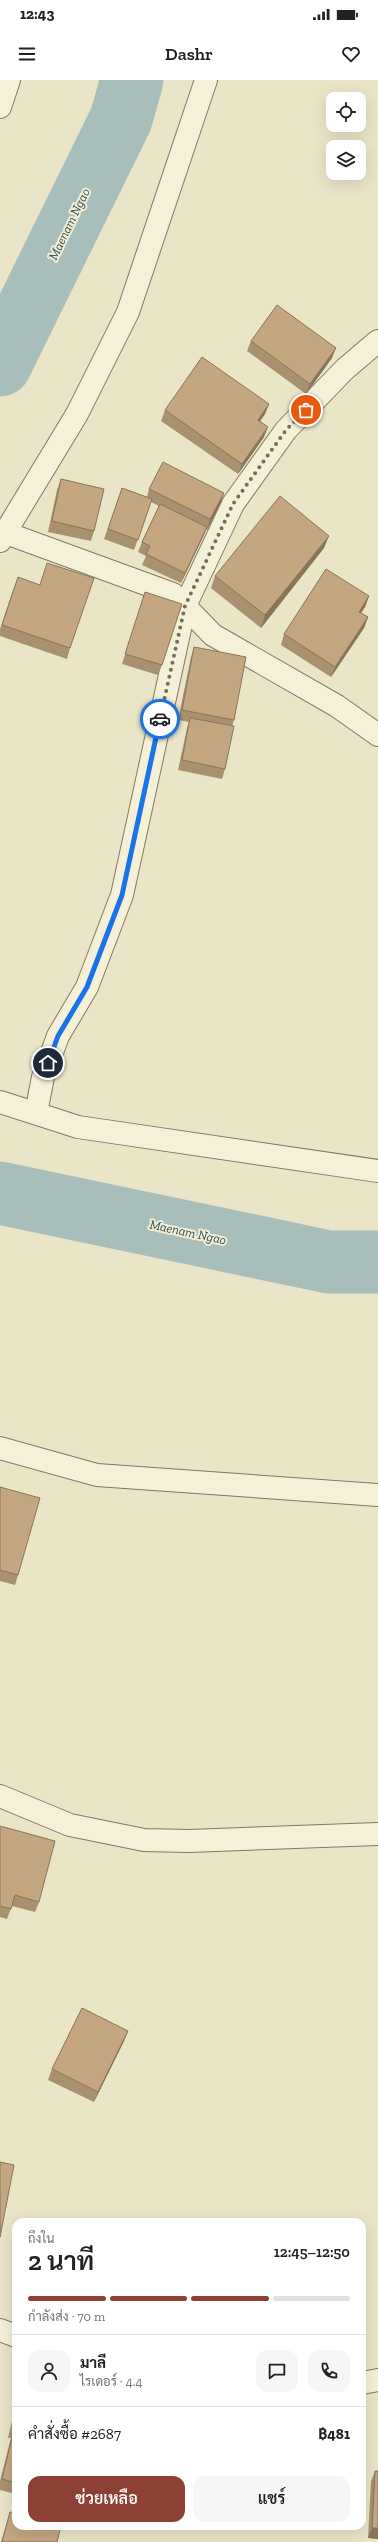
<!DOCTYPE html>
<html lang="th">
<meta charset="utf-8">
<style>
:root{--surface:#fff;--page:#f6f6f6;--text:#202124;--muted:#757577;--line:#e0e0e0;--accent:#8c4134}
body{margin:0;font-family:"Zilla Slab",Sarabun,serif;background:var(--page);color:var(--text);height:100vh;display:flex;flex-direction:column;font-size:15px;white-space:nowrap}
*{box-sizing:border-box;margin:0}
p{font-size:13px;color:var(--muted)}
.icon{flex:none;width:22px;height:22px;fill:none;stroke:currentColor;stroke-width:2;stroke-linecap:round;stroke-linejoin:round}
.map{position:relative;flex:1;overflow:hidden}
.details{position:absolute;left:12px;top:2138px;width:354px;height:312px;display:flex;flex-direction:column;background:var(--surface);border-radius:12px;box-shadow:0 4px 16px #0002}
.details>*{flex:none}
.fabs{position:absolute;left:326px;top:12px;display:grid;gap:8px}
.fabs a{display:grid;place-items:center;width:40px;height:40px;border-radius:8px;background:var(--surface);box-shadow:0 4px 16px #0002;font-size:20px}
.pin{position:absolute;display:grid;place-items:center;width:34px;height:34px;color:#fff;margin:-17px;border:2px solid #fff;border-radius:50%;box-shadow:0 1px 4px #0007}
.courier{position:absolute;display:grid;place-items:center;width:40px;height:40px;margin:-20px;border:3px solid #1a73e8;border-radius:50%;background:#fff;color:#222;box-shadow:0 1px 5px #0007}
.summary em{font-style:normal;font-weight:600}
.summary div{display:flex;flex-direction:column-reverse}
.summary{display:flex;align-items:center;justify-content:space-between;height:68px;padding:0 16px}
h1{font-size:26px;font-weight:600;line-height:30px}
.bar{display:grid;grid-template-columns:repeat(4,1fr);gap:6px 4px;align-content:center;height:48px;padding:0 16px}
.bar i{height:5px;border-radius:3px;background:var(--line)}
.bar .selected{background:var(--accent)}
.bar p{grid-column:span 4}
.line{display:flex;align-items:center;gap:10px;padding:0 16px;border-top:1px solid var(--line)}
.line div{flex:1}
.round{display:grid;place-items:center;flex:none;width:42px;height:42px;border-radius:12px;background:var(--page)}
.primary-button{display:flex;gap:8px;margin-top:auto;padding:8px 16px}
.primary-button a{flex:1;height:46px;border-radius:12px;background:var(--accent);color:#fff;font-size:16px;font-weight:600;line-height:46px;text-align:center}
.primary-button a+a{background:var(--page);color:var(--text)}
.status{display:flex;justify-content:space-between;align-items:center;height:28px;padding:0 20px;background:var(--surface);direction:ltr}
.status svg{height:11px;fill:currentColor}
header{display:flex;justify-content:space-between;align-items:center;height:52px;padding:0 16px;background:var(--surface);font-size:18px;font-weight:600}
.map>svg:first-child{display:block}
.lines{fill:none;stroke-linecap:round;stroke-linejoin:round}
.river{stroke:#a8bebb;stroke-width:63}
.street-casing{stroke:#84785e;stroke-width:24}
.street{stroke:#f5f1d9;stroke-width:22}
.wall{fill:#a9906f}
.shaded-wall{fill:#89755a}
.building{fill:#c4a781;stroke:#89755a}
.done{stroke:#746e5a;stroke-width:4;stroke-dasharray:0 7.2}
.route{stroke:#1a73e8;stroke-width:5}
.labels{text-anchor:middle;dominant-baseline:central;stroke-width:4;stroke-linejoin:round;paint-order:stroke}
.water-label{font-size:13px;font-style:italic;fill:#315154;stroke:#f2eed6}
</style>
<div class="status"><b>12:43</b><svg viewBox="0 0 49 12"><path d="M0 12V9h3v3zM5 12V6h3v6zM10 12V3h3v9zM15 12V0h3v12zM26 1h20v11H26zM47 4h2v5h-2z"/></svg></div>
<header><svg class="icon" aria-label="menu" viewBox="0 0 24 24"><path d="M4 6h16M4 12h16M4 18h16"/></svg>Dashr<svg class="icon" aria-label="heart" viewBox="0 0 24 24"><path d="M12 20l-8-8c-3-5 5-10 8-4 3-6 11-1 8 4z"/></svg></header>
<div class="map">
<svg width="378" height="2462" viewBox="0 0 378 2462">
<rect width="100%" height="100%" fill="#eae5c7"/>
<g class="lines">
<path class="river" d="M0 285 121 39 132 0
M0 1113 329 1182H378"/>
<defs>
<path id="street" d="M0 27 9 0
M6 453 173 514 213 555 337 626 378 655
M0 461 77 334 128 232 206 0
M0 1022 78 1047 378 1091
M36 1033 43 997 58 956 87 907 122 815 185 526 233 424 286 350 345 289 378 261
M0 1368 97 1395 378 1415
M0 1716 70 1745 144 1760 189 1761 378 1754
M0 2250 16 2256
M362 2303 378 2300"/>
</defs>
<use href="#street" class="street-casing"/>
<use href="#street" class="street"/>
</g>
<path class="wall" d="M251 261 332 278 306 314 247 271Z
M269 324 265 334 260 341 264 357 238 394 161 341 165 330Z
M61 399 94 451 91 461 48 452 57 410Z
M122 408 147 417 149 409 221 423 207 450H206L203 457 181 503 142 485 146 476 138 472 142 462 159 426 151 422 134 470 104 459Z
M324 468 261 548 211 508 215 496Z
M47 483 70 568 67 579 0 556V549L14 507 40 505Z
M145 512 162 585 158 595 122 584Z
M369 516 365 527 361 533 368 537 364 548 331 597 281 565 284 554Z
M194 567 234 640 232 646 225 689 222 699 178 690 187 648 189 642 178 640 191 577Z
M0 1407 18 1495 15 1505 0 1501Z
M0 1746 39 1822 35 1832 12 1826 7 1839 0 1837Z
M128 1951 124 1961 94 2022 48 2000 52 1989Z
M16 2324V2414L0 2410V2401L11 2358H8Z
M375 2391H378V2459L368 2458 371 2401Z
M10 2432 57 2462H1Z"/>
<path class="shaded-wall" d="M336 268 332 278 306 314 310 304Z
M269 324 265 334 254 350 258 340Z
M268 347 264 357 238 394 242 384Z
M224 413 221 423 207 450 210 439Z
M207 447 203 457 181 503 185 493Z
M329 456 324 468 261 548 265 535Z
M369 516 365 527 355 542 359 532Z
M368 537 364 548 331 597 335 587Z
M128 1951 124 1961 94 2022 98 2012Z
M372 2448H378V2459L368 2458Z"/>
<path class="building" d="M277 225 336 268 310 304 251 261Z
M202 277 269 324 258 340 268 347 242 384 165 330Z
M163 382 224 413 210 439 149 409Z
M61 399 104 409 94 451 52 441Z
M122 408 152 419 138 460 108 449Z
M280 416 329 456 265 535 215 496Z
M160 424 207 447 185 493 146 474 150 466 142 462Z
M47 483 94 498 70 568 2 545 18 497 40 505Z
M326 489 369 516 359 532 368 537 335 587 284 554Z
M145 512 182 524 162 585 125 574Z
M194 567 246 577 234 640 182 630Z
M190 638 234 646 225 689 182 680Z
M0 1407 40 1418 18 1495 0 1490Z
M0 1746 55 1761 39 1822 15 1815 11 1829 0 1826Z
M82 1928 128 1951 98 2012 52 1989Z
M0 2082 14 2085 0 2157Z
M16 2330V2348L12 2347Z
M13 2353 16 2354V2403L2 2399Z
M375 2391H378V2448H372Z
M10 2432 16 2433V2446H61L57 2462H2Z"/>
<g class="lines">
<path class="done" d="M160 639 185 526 233 424 286 350 306 330"/>
<path class="route" d="M48 983 58 956 87 907 122 815 160 639"/>
</g>
<g class="labels">
<g class="water-label">
<text transform="translate(69 144) rotate(-64)">Maenam Ngao</text>
<text transform="translate(188 1152) rotate(12)">Maenam Ngao</text>
</g>
</g>
</svg>
<div class="fabs">
<a><svg class="icon" aria-label="locate" viewBox="0 0 24 24"><circle cx="12" cy="12" r="6"/><path d="M12 2v4M12 18v4M2 12h4M18 12h4"/></svg></a>
<a><svg class="icon" aria-label="layers" viewBox="0 0 24 24"><path d="M12 4l9 5-9 5-9-5zM3 14l9 5 9-5"/></svg></a>
</div>
<div class="pin" style="left:306px;top:330px;background:#ea580c"><svg class="icon" aria-label="bag" viewBox="0 0 24 24"><path d="M5 8h14l-1 12H6zM9 8a3 3 0 0 1 6 0"/></svg></div>
<div class="pin" style="left:48px;top:983px;background:#1f2937"><svg class="icon" aria-label="home" viewBox="0 0 24 24"><path d="M3 11l9-7 9 7M6 9v11h12V9"/></svg></div>
<div class="courier" style="left:160px;top:639px"><svg class="icon" aria-label="car" viewBox="0 0 24 24"><path d="M5 17H2v-5l4-1 3-4h7l3 4 3 1v5h-3M9 17h6M6 11h13"/><circle cx="7" cy="17" r="2"/><circle cx="17" cy="17" r="2"/></svg></div>
<section class="details">
<div class="summary"><div><h1>2 นาที</h1><p>ถึงใน</p></div><em>12:45–12:50</em></div>
<div class="bar"><i class="selected"></i><i class="selected"></i><i class="selected"></i><i></i><p>กำลังส่ง · 70 m</p></div>
<div class="line" style="height:72px"><a class="round"><svg class="icon" aria-label="person" viewBox="0 0 24 24"><circle cx="12" cy="8" r="4"/><path d="M4 21q1-7 8-7t8 7"/></svg></a><div><b>มาลี</b><p>ไรเดอร์ · 4.4</p></div><a class="round"><svg class="icon" aria-label="chat" viewBox="0 0 24 24"><path d="M4 5h16v11H9l-5 4z"/></svg></a><a class="round"><svg class="icon" aria-label="phone" viewBox="0 0 24 24"><path d="M5 4h4l2 5-3 2q2 4 5 5l2-3 5 2v4C11 20 4 13 5 4z"/></svg></a></div>
<div class="line" style="height:52px"><div>คำสั่งซื้อ #2687</div><b>฿481</b></div>
<div class="primary-button"><a>ช่วยเหลือ</a><a>แชร์</a></div>
</section>
</div>
